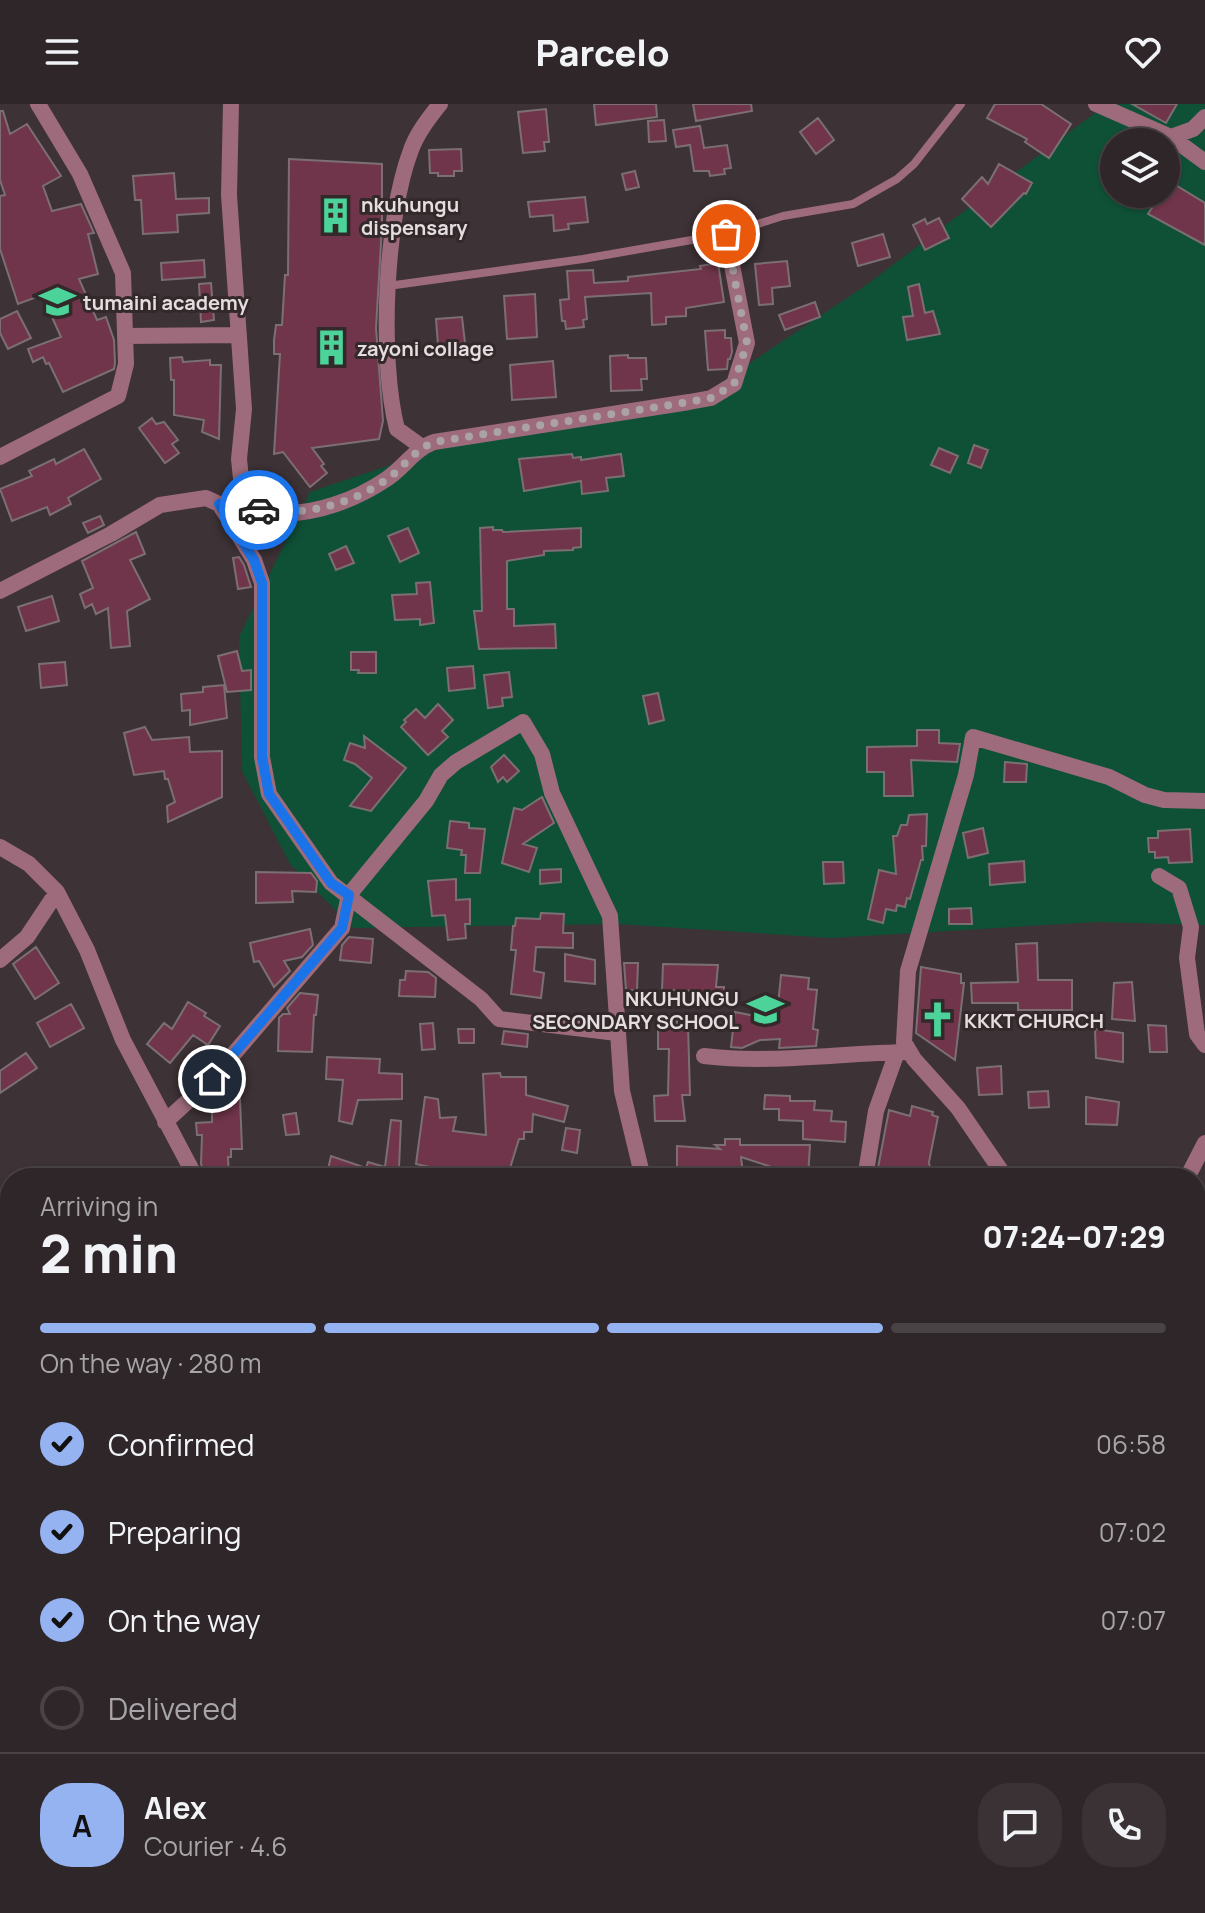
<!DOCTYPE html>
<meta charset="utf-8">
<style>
:root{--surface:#2e2628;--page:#3a3234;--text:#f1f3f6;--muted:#a7a5a8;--line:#494345;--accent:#95b2f1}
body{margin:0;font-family:Manrope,sans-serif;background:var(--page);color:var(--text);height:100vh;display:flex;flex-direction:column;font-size:30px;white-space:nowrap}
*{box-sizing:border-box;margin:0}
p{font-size:26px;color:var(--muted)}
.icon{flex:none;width:44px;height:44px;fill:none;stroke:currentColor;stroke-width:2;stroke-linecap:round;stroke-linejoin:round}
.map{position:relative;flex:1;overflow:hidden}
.details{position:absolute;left:0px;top:1064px;width:1206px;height:746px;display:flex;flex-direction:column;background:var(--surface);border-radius:32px 32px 0 0;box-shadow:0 2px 6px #0004,0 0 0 2px var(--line)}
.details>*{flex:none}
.buttons{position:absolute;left:1100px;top:24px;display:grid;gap:16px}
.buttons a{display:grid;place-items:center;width:80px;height:80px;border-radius:50%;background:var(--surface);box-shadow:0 2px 6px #0004,0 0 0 2px var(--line);font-size:40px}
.pin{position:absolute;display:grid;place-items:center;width:68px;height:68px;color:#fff;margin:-34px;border:4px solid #fff;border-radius:50%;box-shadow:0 2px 8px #0007}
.courier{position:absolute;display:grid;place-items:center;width:80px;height:80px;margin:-40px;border:6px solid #1a73e8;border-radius:50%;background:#fff;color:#222;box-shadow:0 2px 10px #0007}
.overview em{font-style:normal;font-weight:800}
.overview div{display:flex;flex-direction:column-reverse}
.overview{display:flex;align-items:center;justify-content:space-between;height:136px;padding:0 40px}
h1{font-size:52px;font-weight:800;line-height:60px}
.bar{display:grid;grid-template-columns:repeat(4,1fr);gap:12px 8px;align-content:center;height:96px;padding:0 40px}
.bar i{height:10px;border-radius:6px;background:var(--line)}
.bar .on{background:var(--accent)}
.bar p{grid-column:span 4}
.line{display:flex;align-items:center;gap:20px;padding:0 40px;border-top:2px solid var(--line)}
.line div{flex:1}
.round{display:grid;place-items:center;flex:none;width:84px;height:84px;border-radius:32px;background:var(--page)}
ol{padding:0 40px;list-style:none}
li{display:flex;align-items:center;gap:24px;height:88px}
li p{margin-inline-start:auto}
li .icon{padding:8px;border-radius:50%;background:var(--accent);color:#111;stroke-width:4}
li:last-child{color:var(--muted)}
li i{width:44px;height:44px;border:4px solid var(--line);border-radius:50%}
header{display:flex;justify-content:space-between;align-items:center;height:104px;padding:0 40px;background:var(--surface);font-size:36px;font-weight:800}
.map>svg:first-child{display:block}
.green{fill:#0f5137;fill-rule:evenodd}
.building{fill:#70354a;stroke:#7c6f73;stroke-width:2}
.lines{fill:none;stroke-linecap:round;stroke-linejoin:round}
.lane{stroke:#9d6b7b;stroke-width:8}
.street{stroke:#9d6b7b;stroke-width:16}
.done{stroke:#aaa2a4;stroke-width:8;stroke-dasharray:0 14.4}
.route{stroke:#1a73e8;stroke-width:10}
.labels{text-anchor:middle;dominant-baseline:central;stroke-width:6;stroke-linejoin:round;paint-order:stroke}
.poi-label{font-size:20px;font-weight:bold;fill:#e5dee0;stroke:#33292b;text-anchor:start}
</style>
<header><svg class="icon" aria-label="menu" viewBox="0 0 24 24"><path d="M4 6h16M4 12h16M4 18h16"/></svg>Parcelo<svg class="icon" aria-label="heart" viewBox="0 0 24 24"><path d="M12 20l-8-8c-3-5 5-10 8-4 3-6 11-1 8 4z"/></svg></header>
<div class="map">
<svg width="1205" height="1809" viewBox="0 0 1205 1809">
<rect width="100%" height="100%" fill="#3d3235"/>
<path class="green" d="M1107 0H1205V821L1097 818 831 834 617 820 353 824 290 760 242 667 239 533 310 388 504 323 689 300 862 184ZM1114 38H1166V90H1114Z"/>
<path class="building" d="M594 0H656L657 13 596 21Z
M693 0H751L752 7 696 17Z
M995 0H1041L1071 20 1049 54 1025 38 1027 35 987 14Z
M1132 0H1177L1166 19Z
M546 5 549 38H544L545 47 523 49 518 8Z
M0 7H3L10 30 27 20 61 72 43 82 52 107 81 100 94 129 88 130 98 170 79 175 97 216 106 213 114 236 115 259 114 265 63 288 49 259 46 260 43 253 33 258 28 245 61 233 42 191 18 200 0 145V92L5 91 0 76Z
M818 14 834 36 816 50 800 28Z
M664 16 666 37 649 38 648 17Z
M700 22 704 44 727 41 731 64 724 65 725 70 710 72 709 67H694L690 41 676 43 673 26Z
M461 45 462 67H454V72H438V69H430L429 46Z
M289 55 382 60V122L376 224 383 317 379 335 312 344 324 360 321 362 327 369 310 383 283 348 274 350 280 250H274V236L276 221H282L285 171H288Z
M999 60 1032 79 1026 90 1024 89 991 123 962 95 982 73 988 80Z
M635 67 639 83 626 86 622 70Z
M174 69 176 95 209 94V109L177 111 178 128 143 130 141 96H135L133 72Z
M1169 77 1205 99V141L1148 110 1161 90H1166Z
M585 93 588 118 568 120 569 125 554 127 553 111 530 113 528 98Z
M939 114 949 134 925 146 913 121 925 115 927 120Z
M883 130 890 153 858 162 852 139Z
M204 156 205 173 162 176 161 159Z
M787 157 790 182 772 184 773 200 759 201 755 160Z
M718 159 724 198 686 204V212L666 213V220L652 221 651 189 585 193 587 215 583 216 584 223 566 225 565 217H562L560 196 569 195 567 167 593 166 594 179 628 177V173L701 165 700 162Z
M211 179 214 216 201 218 199 180Z
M919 180 925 209 933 207 940 230 907 236 903 213 913 212 908 183Z
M535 190 537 233 507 235 504 192Z
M815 198 820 213 785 226 779 211Z
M17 207 31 234 8 245 0 229V215Z
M462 213 465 239 438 241 436 215Z
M725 226V234H731L732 248 730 255H728L727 265 708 266 705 227Z
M628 251V254H646L647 275H641L642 286 611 287 610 252Z
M182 253 183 258 210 256V261H221L219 335 202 328 204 316 174 311V276H171L170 254Z
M553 257 556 293 512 296 510 261Z
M152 314 156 320 164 318 178 336 172 340 179 349 165 359 139 324Z
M974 341 988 346 981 364 968 359Z
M939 344 958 352 950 369 931 361Z
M84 345 101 375 68 394 71 400 50 411 47 403 12 417 0 385 32 372 29 367 54 355 56 360Z
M572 350 573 354 581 353V356L621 350 624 372 606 374 608 387 582 390 581 377 524 387 519 355Z
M100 412 104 421 88 429 83 419Z
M493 423V426H502L503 428 581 424V443L573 444V446L544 447V451L507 457V505H514V522L555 520 556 544 479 545 474 507H482L480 424Z
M408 424 419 449 400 458 388 432Z
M136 428 145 450 130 456 150 495 127 507 130 542 111 544 108 504 96 510 92 500 85 504 80 490 93 484 82 457Z
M346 442 354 459 336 466 329 450Z
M239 453 244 461 251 483 238 485 233 454Z
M430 478 434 519 420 521V515L395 516 392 491 417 490 416 479Z
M52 492 59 517 26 527 18 503Z
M237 547 242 567 251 566V586L227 588 218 552Z
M351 548H376V569H358L359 566H351Z
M65 558 67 581 41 584 39 560Z
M473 562 475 584 449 587 447 564Z
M509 568 512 593 502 594 503 602 488 604 484 571Z
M224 581 227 614 190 621V606L182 607 181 590 203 588V583Z
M658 589 664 616 649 620 643 592Z
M438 600 453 616 442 627 448 633 428 651 401 623 406 618 404 616 416 605 425 614Z
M145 623 152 636 189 633 190 648 222 647V693L168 718 167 702 175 698 168 675H165L164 667 134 671 124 629Z
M917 626H939V639L960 640 957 658 911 656 913 692H884V668H867V643L917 642Z
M364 632 406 664 371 707 350 702 372 674 355 660 344 656 350 639 365 644Z
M504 651 519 667 507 678 503 673 498 678 491 663Z
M1005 658 1027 660 1026 678H1004Z
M542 693 554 719 523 740 537 744 529 768 502 759 514 704 522 706Z
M927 710 926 742H922L923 756H921L910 795 907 794 905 803 897 801 896 807 886 805 883 819 868 815 879 766 896 770 893 732H897L901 721H907L909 711Z
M450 717 469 719V724L485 725 480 769H465L466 751H461L462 746 447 744Z
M983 724 988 749 968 754 963 729Z
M1190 725 1192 758 1169 759 1168 753 1155 754V748H1149L1148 734H1158V727Z
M1024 757 1025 778 990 781 989 760Z
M823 758H843L844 779 824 780Z
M561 765V778L540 780V766Z
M256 768 311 769 317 777 316 788 292 787 293 798 256 799Z
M456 775V796L470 795V820H465L466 834 448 836 445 811 432 812 428 777Z
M971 804 972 820H949V805Z
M541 809 564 810 563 829H573V844L536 843 534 867 544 869 541 894 511 890 516 846H511L513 822H515L516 814 540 815Z
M310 825 313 841 302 853 284 857 290 867 274 883 259 857 254 858 250 839Z
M349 833 373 835 371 859 340 856 342 841Z
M1037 839 1038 876H1072V906H1018V899H972L971 879 1018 878 1016 840Z
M36 843 59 879 35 895 13 860Z
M565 850 595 856V880L565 877Z
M624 859H638L637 886H626Z
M663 860 718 861 716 883H724V896L701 895V887L662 886Z
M921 863 961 870V879H964L955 956 916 929Z
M406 867 428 868 436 874 435 893 399 892 400 876H405Z
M781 871 809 874 808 885 817 886 813 925 818 926 816 942 779 944 780 935 760 936 742 944 731 943 735 908 765 914 766 911 777 912Z
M1132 878 1135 917 1112 915 1114 879Z
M300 889 318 891 316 911H314L312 948 278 947 279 914 283 910H290L287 904Z
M188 898 206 909 204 912 220 922 208 941 193 931 170 959 147 940 164 919 172 925Z
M71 900 84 924 50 943 37 919Z
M658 911 677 912V921H688L690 991H682L685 1017H655L654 992 668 991 669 945H658Z
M433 919 435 945 422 946 420 920Z
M1148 921 1166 922 1167 948H1150Z
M458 925H474V939H459Z
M1095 925 1123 929V958L1096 954Z
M504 927 528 930 527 943 502 940Z
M26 949 37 964 0 989V967Z
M327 953 380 955 379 969 402 970V995L358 996 352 1020 339 1017 343 976 326 975Z
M1001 962 1002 990 979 991 977 964Z
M500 969 501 973H526V991L568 1002 564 1018 533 1010 532 1028H524V1035H519L507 1074 481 1067 480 1074H455L456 1069 416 1060 425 993 438 995 440 1014 456 1013 453 1027 486 1031 483 970Z
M1048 987 1049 1003 1029 1004 1028 988Z
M765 991 790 992V997H815L814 1006 832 1007 831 1017 846 1018 845 1038 803 1035V1017L779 1016V1005H764Z
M1086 993 1119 998 1117 1021 1086 1020Z
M212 995H240L242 1045H231V1053H228L229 1074H207L201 1060 202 1031H197L196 1019 212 1018Z
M912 1002 933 1008 932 1011 938 1013 929 1058 931 1074H890L877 1069 889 1006 910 1012Z
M296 1009 299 1030 286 1031 283 1011Z
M391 1016 401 1017 399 1064 396 1067 410 1071 409 1074H326L331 1052 366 1064 368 1058 385 1063Z
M566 1024 580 1026 577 1049 562 1046Z
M725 1035H740V1041H810L808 1073 785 1074 781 1066 741 1053 743 1070 701 1071 702 1074H686L685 1066H677V1042L720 1045 715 1041H725Z"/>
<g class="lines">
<path class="lane" d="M388 182 583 155 726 130 783 112 853 100 897 75 914 60 961 0"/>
<path class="street" d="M231 0 229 91 244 305 239 355 244 404
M1096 0 1171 33 1193 25 1205 13
M1171 33 1205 58
M125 232 239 231
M422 343 397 325C379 255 385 114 411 46 417 29 429 14 440 0
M0 353 118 292 126 260 123 169 80 70 38 0
M219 400C239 403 260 408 280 409 315 411 357 395 385 376 403 365 414 345 434 338L689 298 711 294 734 280 747 239 726 130
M0 487 111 430 160 401 206 394 219 400 229 415 254 456 262 479V653L269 690 331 779 481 895 499 915 617 929
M0 743 29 760 57 788 87 846 123 936 196 1074
M1159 772 1179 784 1191 823 1187 854 1197 930 1205 941
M0 856 27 833 57 788
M704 952C772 960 839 949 908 948
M165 1018 212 975 342 824 349 791 426 697 441 671 456 658 523 618 542 650 552 689 610 812 622 987 643 1074
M865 1074 876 1007 897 948
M1006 1074 958 1004 914 955 904 938 908 867 966 671 973 633 1109 673 1145 691 1164 696 1205 697
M1187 1074 1205 1039
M0 1173 6 1149
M0 1331 10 1333
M1196 1353 1205 1352
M1196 1384 1205 1420
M0 1463 10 1467
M1196 1535 1205 1534
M0 1665 10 1669
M1196 1731 1205 1729
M176 1800 187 1809
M390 1800 393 1809
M926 1800 928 1809
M1027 1800 1028 1809
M136 1809 143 1800
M855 1809 894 1800"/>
</g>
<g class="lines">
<path class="done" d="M259 406C303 413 354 400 390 373 405 361 416 345 434 338L689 298 711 294 734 280 747 239 726 130"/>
<path class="route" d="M212 975 342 824 349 791 331 779 269 690 262 653V479L254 456 219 400 259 406"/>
</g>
<defs>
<symbol id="building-bare" viewBox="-9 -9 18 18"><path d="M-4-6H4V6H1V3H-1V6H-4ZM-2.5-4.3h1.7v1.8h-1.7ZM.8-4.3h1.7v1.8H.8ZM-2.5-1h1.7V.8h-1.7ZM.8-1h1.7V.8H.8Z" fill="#4cd39a" stroke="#33292b" stroke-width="2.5" paint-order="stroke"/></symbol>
<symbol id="school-bare" viewBox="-9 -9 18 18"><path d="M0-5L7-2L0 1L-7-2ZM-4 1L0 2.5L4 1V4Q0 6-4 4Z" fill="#4cd39a" stroke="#33292b" stroke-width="2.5" paint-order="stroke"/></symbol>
<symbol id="church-bare" viewBox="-9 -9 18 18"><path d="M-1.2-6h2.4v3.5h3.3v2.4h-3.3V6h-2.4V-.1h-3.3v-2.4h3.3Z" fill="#4cd39a" stroke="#33292b" stroke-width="2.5" paint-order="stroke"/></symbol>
</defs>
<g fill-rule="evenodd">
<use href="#building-bare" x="310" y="86" width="51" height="51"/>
<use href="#school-bare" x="32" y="172" width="51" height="51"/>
<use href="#building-bare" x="306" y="218" width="51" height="51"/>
<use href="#school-bare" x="740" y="880" width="51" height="51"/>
<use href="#church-bare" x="912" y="890" width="51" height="51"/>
</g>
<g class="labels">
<g class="poi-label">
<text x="361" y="100">nkuhungu<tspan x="361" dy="23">dispensary</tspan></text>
<text x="83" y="198">tumaini academy</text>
<text x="357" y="244">zayoni collage</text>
<text x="739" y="894" text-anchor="end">NKUHUNGU<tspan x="739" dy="23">SECONDARY SCHOOL</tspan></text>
<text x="964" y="916">KKKT CHURCH</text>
</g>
</g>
</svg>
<div class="buttons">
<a><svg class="icon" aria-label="layers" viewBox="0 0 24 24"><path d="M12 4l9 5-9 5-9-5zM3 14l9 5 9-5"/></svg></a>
</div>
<div class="pin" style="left:726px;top:130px;background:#ea580c"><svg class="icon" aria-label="bag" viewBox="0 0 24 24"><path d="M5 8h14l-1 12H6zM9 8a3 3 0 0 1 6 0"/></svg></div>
<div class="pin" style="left:212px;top:975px;background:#1f2937"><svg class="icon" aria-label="home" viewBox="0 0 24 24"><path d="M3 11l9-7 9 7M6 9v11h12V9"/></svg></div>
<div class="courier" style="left:259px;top:406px"><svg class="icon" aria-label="car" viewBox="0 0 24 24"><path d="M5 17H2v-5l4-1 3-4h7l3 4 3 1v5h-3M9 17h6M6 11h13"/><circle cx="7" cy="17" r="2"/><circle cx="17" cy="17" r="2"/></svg></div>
<section class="details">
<div class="overview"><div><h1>2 min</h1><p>Arriving in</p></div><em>07:24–07:29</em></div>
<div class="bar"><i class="on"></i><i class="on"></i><i class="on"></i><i></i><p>On the way · 280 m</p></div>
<ol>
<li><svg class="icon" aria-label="check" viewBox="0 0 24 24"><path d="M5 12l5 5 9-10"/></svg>Confirmed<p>06:58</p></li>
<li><svg class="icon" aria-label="check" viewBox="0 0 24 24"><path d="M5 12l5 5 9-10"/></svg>Preparing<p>07:02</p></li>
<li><svg class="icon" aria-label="check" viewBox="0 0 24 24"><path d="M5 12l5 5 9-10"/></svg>On the way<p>07:07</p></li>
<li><i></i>Delivered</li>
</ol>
<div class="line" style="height:144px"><b class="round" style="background:var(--accent);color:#111">A</b><div><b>Alex</b><p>Courier · 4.6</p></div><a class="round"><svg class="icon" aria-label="chat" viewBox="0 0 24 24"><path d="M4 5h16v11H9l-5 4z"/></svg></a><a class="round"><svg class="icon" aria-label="phone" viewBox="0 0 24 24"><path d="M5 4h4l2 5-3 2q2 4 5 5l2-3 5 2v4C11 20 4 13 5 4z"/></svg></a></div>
</section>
</div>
